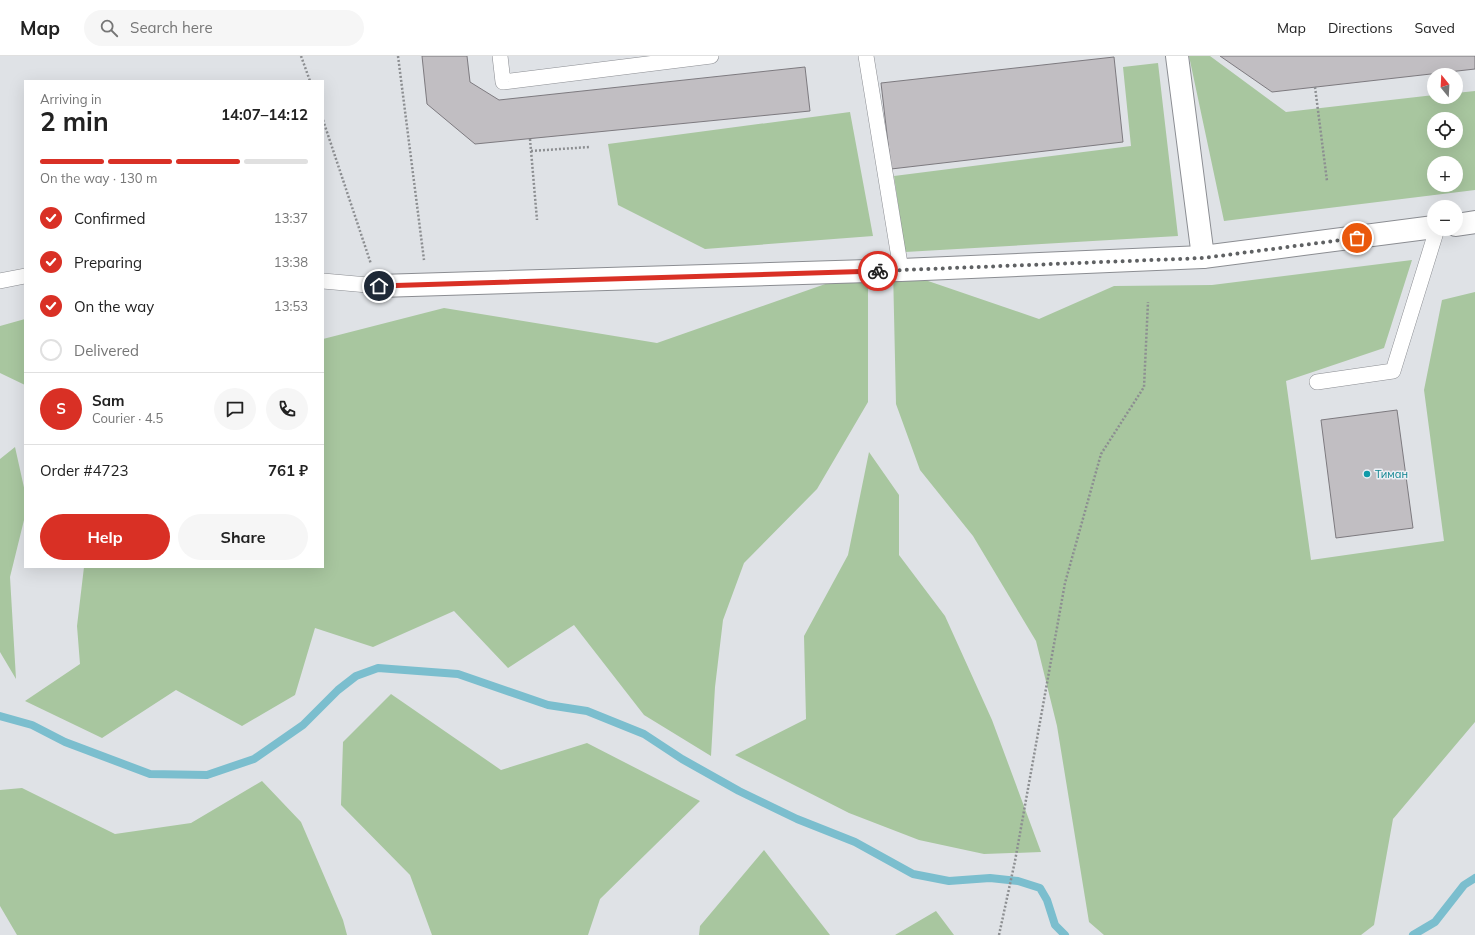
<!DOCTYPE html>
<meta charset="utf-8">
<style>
:root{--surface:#fff;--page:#f6f6f6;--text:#222;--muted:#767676;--line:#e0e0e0;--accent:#d93025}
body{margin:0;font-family:Mulish,sans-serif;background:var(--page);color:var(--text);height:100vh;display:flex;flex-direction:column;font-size:15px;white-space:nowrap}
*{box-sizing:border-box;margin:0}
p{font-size:13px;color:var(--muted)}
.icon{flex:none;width:22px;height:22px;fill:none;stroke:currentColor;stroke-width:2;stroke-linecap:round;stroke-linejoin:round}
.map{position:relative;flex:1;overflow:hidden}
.side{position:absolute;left:24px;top:24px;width:300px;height:488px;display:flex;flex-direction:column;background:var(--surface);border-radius:0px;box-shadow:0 4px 16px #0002}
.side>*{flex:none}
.needle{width:26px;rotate:342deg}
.tools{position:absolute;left:1427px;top:12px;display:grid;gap:8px}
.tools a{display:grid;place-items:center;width:36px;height:36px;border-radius:50%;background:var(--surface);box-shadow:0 4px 16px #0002;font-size:20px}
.pin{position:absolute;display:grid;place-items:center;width:34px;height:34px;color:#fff;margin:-17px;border:2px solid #fff;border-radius:50%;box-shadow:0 1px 4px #0007}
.courier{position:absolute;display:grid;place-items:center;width:40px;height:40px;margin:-20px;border:3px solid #d93025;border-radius:50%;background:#fff;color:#222;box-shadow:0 1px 5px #0007}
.headline em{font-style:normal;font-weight:700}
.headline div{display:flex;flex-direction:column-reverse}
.headline{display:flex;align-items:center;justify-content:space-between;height:68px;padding:0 16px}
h1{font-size:26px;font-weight:700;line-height:30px}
.bar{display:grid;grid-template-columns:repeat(4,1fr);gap:6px 4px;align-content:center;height:48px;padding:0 16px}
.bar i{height:5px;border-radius:3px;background:var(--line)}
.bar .current{background:var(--accent)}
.bar p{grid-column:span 4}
.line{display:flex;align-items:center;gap:10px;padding:0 16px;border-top:1px solid var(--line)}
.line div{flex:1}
.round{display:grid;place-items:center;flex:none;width:42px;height:42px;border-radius:21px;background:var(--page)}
ol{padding:0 16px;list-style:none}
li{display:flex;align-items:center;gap:12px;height:44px}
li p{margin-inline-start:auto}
li .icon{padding:4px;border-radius:50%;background:var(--accent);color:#fff;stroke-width:4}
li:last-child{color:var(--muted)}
li i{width:22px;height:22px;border:2px solid var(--line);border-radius:50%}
.button{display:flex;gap:8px;margin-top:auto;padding:8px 16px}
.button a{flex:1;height:46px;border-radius:24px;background:var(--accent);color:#fff;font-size:16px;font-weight:700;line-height:46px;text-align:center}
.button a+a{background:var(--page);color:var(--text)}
header{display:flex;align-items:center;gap:24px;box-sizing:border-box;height:56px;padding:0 20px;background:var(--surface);border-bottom:1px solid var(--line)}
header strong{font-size:19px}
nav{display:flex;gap:22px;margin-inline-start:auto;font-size:14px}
.search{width:280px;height:36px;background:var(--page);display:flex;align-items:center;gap:10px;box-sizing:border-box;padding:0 14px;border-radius:22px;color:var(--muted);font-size:15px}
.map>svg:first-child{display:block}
.green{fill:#a8c69f;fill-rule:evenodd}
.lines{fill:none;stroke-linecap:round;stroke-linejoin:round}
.stream{stroke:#7bbece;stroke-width:8}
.building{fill:#c1bec2;stroke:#7d7a7f}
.lane-casing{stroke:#8b8d92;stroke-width:16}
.street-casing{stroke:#8b8d92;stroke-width:24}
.secondary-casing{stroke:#8b8d92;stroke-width:24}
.path{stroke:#8c8e91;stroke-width:2.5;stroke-dasharray:2 2;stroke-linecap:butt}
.lane{stroke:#fff;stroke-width:15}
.street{stroke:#fff;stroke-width:22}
.secondary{stroke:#fff;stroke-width:22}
.done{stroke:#5f6163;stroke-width:4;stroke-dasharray:0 7.2}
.route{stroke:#d93025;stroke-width:5}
.culture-dot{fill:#0f9aa8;stroke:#eceff4;stroke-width:1.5}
.labels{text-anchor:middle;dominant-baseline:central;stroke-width:3;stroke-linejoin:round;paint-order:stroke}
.culture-label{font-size:11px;fill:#0d838f;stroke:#eceff4;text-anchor:start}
</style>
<header>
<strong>Map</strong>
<div class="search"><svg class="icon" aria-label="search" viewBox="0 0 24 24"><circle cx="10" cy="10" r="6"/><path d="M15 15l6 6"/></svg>Search here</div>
<nav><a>Map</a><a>Directions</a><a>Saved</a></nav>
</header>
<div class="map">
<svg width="1475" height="879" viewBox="0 0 1475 879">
<rect width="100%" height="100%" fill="#dfe2e6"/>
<path class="green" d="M1189 0H1210L1286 56 1434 39V41H1456V37L1475 35V134L1224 165ZM1434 63H1456V85H1434ZM1434 107H1456V129H1434Z
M1158 7 1178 180 905 196 894 120 1131 90 1123 11Z
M850 56 873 180 705 193 618 149 608 88Z
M1412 204 1384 292 1286 325 1311 504 1444 485 1424 334 1442 244 1475 236V666L1393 763 1374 869 1361 879H1104L1089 866 1057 670 1036 585 973 480 920 414 896 348 893 213 1039 263 1114 230 1212 229Z
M868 213V346L817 433 744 507 723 564 715 631 711 700 644 659 574 569 508 612 454 555 373 591 315 572 295 639 242 670 176 634 102 682 25 645 80 608 77 570 84 511H323V283L444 252 657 287Z
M25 263V329L0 317V270Z
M15 391 25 436V460L10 521 16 623 0 596V403Z
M869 396 899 439V499L945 560 992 664 1041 796 984 798 919 784 849 757 735 699 806 663 804 580 848 499Z
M391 638 501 714 587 687 700 745 600 843 588 879H432L410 819 341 749 343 686Z
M262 725 301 766 343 864 347 879H17L0 850V734L22 732 115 778 191 767Z
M764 794 830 879H699L700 870Z
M936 855 954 879H895Z"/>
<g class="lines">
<path class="stream" d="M0 660 32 669 65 686 150 718 207 719 254 703 303 669 338 634 356 620 378 612 458 618 548 649 587 655 644 678 682 703 739 735 797 763 855 786 913 818 949 825 990 822 1018 825 1040 832 1047 844 1055 869 1065 879
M1413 879 1435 866 1464 829 1475 822"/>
</g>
<path class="building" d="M422 0H467L470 26 499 44 805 11 810 55 475 88 427 48Z
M1220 0H1475V13L1272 36Z
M1114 1 1123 86 891 113 881 27Z
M1397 354 1413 472 1336 482 1321 364Z"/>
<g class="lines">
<defs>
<path id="lane" d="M500 0 503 26 711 0
M866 0 901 214
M0 225 25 220
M323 225 379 230
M1317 326 1393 315 1437 173"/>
<path id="street" d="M379 230 901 214 1203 201"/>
<path id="secondary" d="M1177 0 1203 201 1434 171
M1456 169 1475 166"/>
</defs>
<use href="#lane" class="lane-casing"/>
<use href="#street" class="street-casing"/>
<use href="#secondary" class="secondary-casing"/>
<path class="path" d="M301 0 310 25
M398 0 424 204
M1315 31 1327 125
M323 64 371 208
M530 83 537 164
M531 95 590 91
M999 879 1015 805 1065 527 1101 398 1144 331 1148 246"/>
<use href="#lane" class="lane"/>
<use href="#street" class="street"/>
<use href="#secondary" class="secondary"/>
</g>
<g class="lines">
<path class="done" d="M878 215 1203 202 1357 182"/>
<path class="route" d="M379 230 878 215"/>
</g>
<circle class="culture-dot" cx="1367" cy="418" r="4"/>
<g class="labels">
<g class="culture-label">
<text x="1375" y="418">Тиман</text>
</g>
</g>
</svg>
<div class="tools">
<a><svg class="needle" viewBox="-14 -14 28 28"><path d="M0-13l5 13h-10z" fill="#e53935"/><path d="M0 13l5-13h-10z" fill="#767676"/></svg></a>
<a><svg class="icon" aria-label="locate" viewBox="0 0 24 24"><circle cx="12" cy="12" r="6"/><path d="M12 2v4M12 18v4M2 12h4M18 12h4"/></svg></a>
<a>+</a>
<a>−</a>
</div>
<div class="pin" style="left:1357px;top:182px;background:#ea580c"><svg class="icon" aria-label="bag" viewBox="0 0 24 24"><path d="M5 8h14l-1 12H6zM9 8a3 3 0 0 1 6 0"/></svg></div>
<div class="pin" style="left:379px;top:230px;background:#1f2937"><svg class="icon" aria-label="home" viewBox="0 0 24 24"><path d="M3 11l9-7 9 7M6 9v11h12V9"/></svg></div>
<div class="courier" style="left:878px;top:215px"><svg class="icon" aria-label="bike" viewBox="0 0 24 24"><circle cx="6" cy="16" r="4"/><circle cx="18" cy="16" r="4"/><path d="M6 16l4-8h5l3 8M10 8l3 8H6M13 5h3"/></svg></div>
<section class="side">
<div class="headline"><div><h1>2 min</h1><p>Arriving in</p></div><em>14:07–14:12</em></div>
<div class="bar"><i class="current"></i><i class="current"></i><i class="current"></i><i></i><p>On the way · 130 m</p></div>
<ol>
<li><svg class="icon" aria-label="check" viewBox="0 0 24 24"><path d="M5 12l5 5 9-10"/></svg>Confirmed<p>13:37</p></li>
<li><svg class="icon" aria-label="check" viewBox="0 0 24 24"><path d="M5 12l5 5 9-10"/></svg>Preparing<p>13:38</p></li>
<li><svg class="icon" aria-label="check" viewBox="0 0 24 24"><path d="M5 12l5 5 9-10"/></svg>On the way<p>13:53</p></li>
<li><i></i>Delivered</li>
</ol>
<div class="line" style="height:72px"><b class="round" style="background:var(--accent);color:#fff">S</b><div><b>Sam</b><p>Courier · 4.5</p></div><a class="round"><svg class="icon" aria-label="chat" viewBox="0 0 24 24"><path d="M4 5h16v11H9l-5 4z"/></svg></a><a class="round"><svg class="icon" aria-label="phone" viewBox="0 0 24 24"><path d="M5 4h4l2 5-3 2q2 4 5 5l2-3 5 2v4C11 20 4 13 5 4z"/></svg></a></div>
<div class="line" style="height:52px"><div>Order #4723</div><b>761 ₽</b></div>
<div class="button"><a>Help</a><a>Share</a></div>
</section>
</div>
